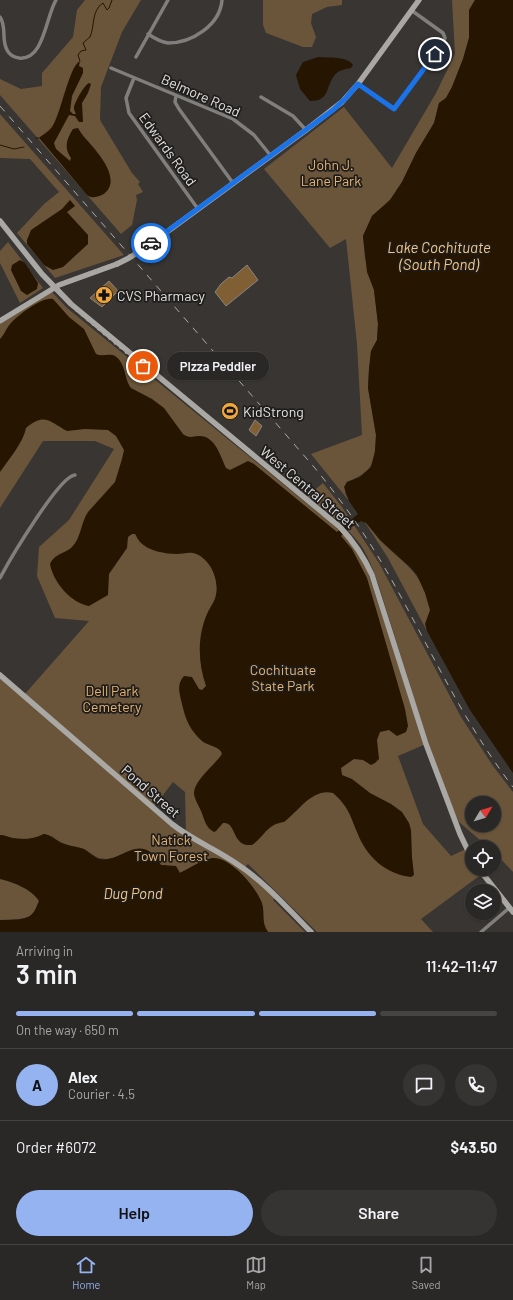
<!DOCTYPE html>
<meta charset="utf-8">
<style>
:root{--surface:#2a2826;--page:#363432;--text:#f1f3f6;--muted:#a5a6a7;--line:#464443;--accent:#95b2f1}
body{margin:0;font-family:Barlow,sans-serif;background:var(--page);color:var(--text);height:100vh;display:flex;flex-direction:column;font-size:15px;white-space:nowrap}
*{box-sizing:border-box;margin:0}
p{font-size:13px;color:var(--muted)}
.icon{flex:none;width:22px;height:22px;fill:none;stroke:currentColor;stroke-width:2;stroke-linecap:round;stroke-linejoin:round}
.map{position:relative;height:932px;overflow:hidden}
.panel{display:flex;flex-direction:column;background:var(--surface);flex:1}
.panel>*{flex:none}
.needle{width:26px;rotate:52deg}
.fabs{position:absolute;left:465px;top:796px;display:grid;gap:8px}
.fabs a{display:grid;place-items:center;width:36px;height:36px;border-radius:50%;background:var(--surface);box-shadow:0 1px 3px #0004,0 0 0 1px var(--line);font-size:20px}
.pin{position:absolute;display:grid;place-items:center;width:34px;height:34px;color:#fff;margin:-17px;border:2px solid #fff;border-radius:50%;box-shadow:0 1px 4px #0007}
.courier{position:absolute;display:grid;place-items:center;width:40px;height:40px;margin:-20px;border:3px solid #1a73e8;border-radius:50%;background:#fff;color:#222;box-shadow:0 1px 5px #0007}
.bubble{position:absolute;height:28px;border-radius:14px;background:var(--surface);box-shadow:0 1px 3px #0004,0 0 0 1px var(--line);font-size:13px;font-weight:600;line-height:28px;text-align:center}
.summary em{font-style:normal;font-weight:600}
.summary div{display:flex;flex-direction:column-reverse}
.summary{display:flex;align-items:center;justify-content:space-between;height:68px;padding:0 16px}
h1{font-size:26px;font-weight:600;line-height:30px}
.bar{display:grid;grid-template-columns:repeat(4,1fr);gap:6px 4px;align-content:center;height:48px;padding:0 16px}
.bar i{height:5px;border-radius:3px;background:var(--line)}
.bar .current{background:var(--accent)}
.bar p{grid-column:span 4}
.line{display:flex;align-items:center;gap:10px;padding:0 16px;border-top:1px solid var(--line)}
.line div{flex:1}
.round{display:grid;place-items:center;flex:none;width:42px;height:42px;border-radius:21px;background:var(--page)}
.primary-button{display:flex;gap:8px;margin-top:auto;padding:8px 16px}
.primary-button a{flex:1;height:46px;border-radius:24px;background:var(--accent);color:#111;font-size:16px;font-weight:600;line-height:46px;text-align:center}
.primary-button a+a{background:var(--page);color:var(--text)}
.menu{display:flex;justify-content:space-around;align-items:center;height:56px;border-top:1px solid var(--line);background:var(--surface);font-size:11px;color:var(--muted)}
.menu a{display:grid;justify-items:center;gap:2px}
.menu .current{color:var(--accent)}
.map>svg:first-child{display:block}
.green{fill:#6a553a;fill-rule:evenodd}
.water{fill:#251501}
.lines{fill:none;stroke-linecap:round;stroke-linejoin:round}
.stream{stroke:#251501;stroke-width:1}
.building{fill:#805f34;stroke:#888582}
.street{stroke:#807f7d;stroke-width:3.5}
.secondary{stroke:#aaa8a5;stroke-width:5.5}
.rail{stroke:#aeacaa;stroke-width:1;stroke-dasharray:7 7;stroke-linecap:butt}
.secondary-bridge{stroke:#aaa8a5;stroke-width:5.5}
.done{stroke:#a8a5a3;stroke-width:4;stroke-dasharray:0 7.2}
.route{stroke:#1a73e8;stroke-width:5}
.labels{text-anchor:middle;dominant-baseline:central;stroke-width:3.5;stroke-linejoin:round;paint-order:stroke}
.street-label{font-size:14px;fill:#e4e2e0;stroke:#1e1d1c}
.park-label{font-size:14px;fill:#e8b471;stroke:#1e1d1c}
.poi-label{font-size:14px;fill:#e4e2e0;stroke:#1e1d1c;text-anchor:start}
.water-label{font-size:15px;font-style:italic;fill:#f9c581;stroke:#1e1d1c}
</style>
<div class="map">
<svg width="513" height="932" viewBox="0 0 513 932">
<rect width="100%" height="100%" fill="#383532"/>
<path class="green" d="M85 0H141L122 32 101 87 100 120 132 173 140 182 138 184 143 192 136 195 137 200 132 225 121 234 0 95V79L21 89 42 86V73L73 37 77 10Z
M263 0H342V5L327 7 312 14 311 23 316 37 312 47H303L266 33 263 25Z
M452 0H475L469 11V38L463 59 452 87 446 98 439 103 434 123 416 153 402 182 390 200 372 216 363 236 365 258 374 290 378 324 377 340 371 351 369 369 368 388 376 435C375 463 374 471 347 482L345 493 349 501 311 454 362 435 357 344 346 239 330 248 264 169 344 107 392 168 436 93 455 54Z
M0 114 124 255 55 278 17 233 44 204 59 192 30 159 0 158Z
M8 242 43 288 20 303 0 263V251Z
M52 292 67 308 320 514 344 531 362 555 426 744 398 756 423 824 451 856 466 849 472 859V869H479L482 874 421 919 433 932H317L248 864 244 868 276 897 273 900 305 932H268C261 923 264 918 263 909 262 904 258 899 256 895 246 874 234 865 213 858L179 873 166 865H161L152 853 106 859 98 858 85 850 61 843 53 837 44 834 33 839H27L13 838 0 835V675L24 695 89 621 55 618 37 576 39 547 69 520 114 449 95 441H43L0 508V324ZM173 782 185 792 186 835 153 808Z
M323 483 342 507 379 563 461 717 493 766 513 792V872L494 852V847H488L459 822 454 812 426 736 378 583C373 570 368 555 360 544 345 525 326 511 307 496ZM472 803H494V825H472Z
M364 521C371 526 376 535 382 542 406 566 421 571 430 607 432 616 424 620 427 631L388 558Z
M0 879C13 882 32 889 39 901L34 912 29 917 19 919 0 920Z"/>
<path class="water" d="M475 0H513V773L470 710 427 631 425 624 430 610 425 593 417 575 411 568 380 540 366 523 361 521 350 528 341 536 352 549 367 578 405 709 408 726 406 732 397 736 389 730 380 732 377 740 379 759 375 763 371 765 363 760 354 759 341 768 342 775 352 779 370 793 391 804 402 812 409 823 411 830 412 857 414 875 411 877C385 874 366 856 357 832 350 815 348 806 333 793 312 788 299 811 284 822 267 824 264 837 252 845 231 847 237 821 223 823L216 831 214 832C205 827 205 820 201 811 199 806 195 800 194 794 193 781 215 765 222 754 220 746 208 746 202 741 188 728 185 717 181 700 179 691 177 684 184 676L192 677 199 689 202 690 206 686C198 663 197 637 207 614 209 609 212 605 214 601 222 584 211 557 193 553 188 552 182 554 177 554 166 554 148 551 140 542 138 540 137 537 135 534H132L128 537 127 548 109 574 108 595 89 606C71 603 53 582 50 564 55 553 65 554 72 547 81 538 81 522 88 512L115 482 122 459 124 450 116 436 108 430 85 429 67 431C50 422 45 412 26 428 23 443 9 459 0 472V339C5 334 6 328 11 323 18 315 43 296 53 299L69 317 84 329 96 354C102 357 109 353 115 356 126 363 124 379 131 388L152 399 164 408 183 434C188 438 192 437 198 436 215 435 220 455 226 468L230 470 248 461 254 464 337 532 338 531 358 514 349 501 344 487 347 482 360 477 371 467 375 451 376 435 368 388 369 369 371 351 377 340 378 324 374 290 367 272 363 236 372 216 390 200 402 182 416 153 434 123 439 103 446 98 452 87 463 59 469 38V10Z
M318 57C328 58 347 56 353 65L351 68C345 69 338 70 334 76 325 88 330 101 310 101L300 89 296 75 303 62Z
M80 61 79 66 83 68V73L72 96 70 111 73 114H76C75 112 74 110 74 108 74 103 85 84 89 83L91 84 88 93 82 103 83 122H79L75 116 69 115 54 143 56 149 70 161 71 158C64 148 66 140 73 129L78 128C80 131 82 135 85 138 96 150 125 181 102 195 97 197 92 199 87 195L40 139V137C44 134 49 131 52 127 61 114 69 66 80 61Z
M70 200 75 206 67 212 88 235V244L63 267 53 270 44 265 27 244V240L31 230 62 209Z
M20 260 25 263 38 283 37 289 27 295 21 291 11 270 12 265Z
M44 834C51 835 54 839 60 842 67 846 76 846 84 849 89 852 94 857 99 859 119 863 133 839 152 853 155 856 158 861 161 865L176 866 180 873C188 869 205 858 214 858 231 858 256 887 262 903 265 913 261 922 268 932H0V920C10 920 27 921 33 913 36 910 37 905 39 901 32 889 13 882 0 879V835C5 835 8 837 12 838 23 840 34 839 44 834Z"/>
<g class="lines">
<path class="stream" d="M80 61 78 55 81 51 86 50 83 43 90 37C95 26 91 11 103 3L107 10 109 8 112 0
M36 138H41
M0 145 14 149 24 147"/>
</g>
<path class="building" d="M247 265 258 280 226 306 215 292 221 284 229 277 232 278Z
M109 281 120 293 118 295 116 293 102 307 90 298Z
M255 420 262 426 256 436 249 430Z"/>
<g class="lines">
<path class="street" d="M0 17C7 27 1 39 7 50 9 54 13 57 19 58 44 61 46 16 56 0
M148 34C154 38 160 42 168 43 192 43 220 25 222 0
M136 57 168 0
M111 68 233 119 254 135 271 156
M134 78 126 98 129 113 198 209
M358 84 394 109 443 43 445 38 443 33 411 10
M176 96 175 102 179 109 233 183
M261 97 293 116 306 130
M0 578C9 561 59 476 75 475
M481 932 509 908"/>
<path class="secondary" d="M0 221 42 274 71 304 340 527C354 542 364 557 372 575L426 744 460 834 472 859
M149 245 306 130 342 102 358 84 419 0
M0 321 59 285 117 264
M0 675 172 824C192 840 216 849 237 864 265 882 288 909 311 932
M479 869 513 912"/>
<path class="rail" d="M0 106 314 467C343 502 368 538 390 577 430 648 463 722 513 787"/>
<path class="secondary-bridge" d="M117 264 129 258 149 245"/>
</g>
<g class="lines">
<path class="done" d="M143 366 77 310 53 287 123 261 151 243"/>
<path class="route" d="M151 243 333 110 346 98 358 84 394 109 435 54"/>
</g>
<defs>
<symbol id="pharmacy-disc" viewBox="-11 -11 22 22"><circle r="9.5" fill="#efa73d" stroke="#1e1d1c"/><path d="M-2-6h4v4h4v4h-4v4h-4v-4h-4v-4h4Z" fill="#111"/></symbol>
<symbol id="stadium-disc" viewBox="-11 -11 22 22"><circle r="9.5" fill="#efa73d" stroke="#1e1d1c"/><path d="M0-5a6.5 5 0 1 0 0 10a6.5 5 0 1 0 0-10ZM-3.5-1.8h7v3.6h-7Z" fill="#111"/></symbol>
</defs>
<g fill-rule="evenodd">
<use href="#pharmacy-disc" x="94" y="285" width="20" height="20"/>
<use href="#stadium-disc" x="220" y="401" width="20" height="20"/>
</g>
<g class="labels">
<g class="street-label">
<text transform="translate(201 95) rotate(24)">Belmore Road</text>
<text transform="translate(168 149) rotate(54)">Edwards Road</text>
<text transform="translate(308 487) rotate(40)">West Central Street</text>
<text transform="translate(151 791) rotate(41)">Pond Street</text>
</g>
<g class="park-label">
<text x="331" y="164">John J.<tspan x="331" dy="16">Lane Park</tspan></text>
<text x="283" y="669">Cochituate<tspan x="283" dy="16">State Park</tspan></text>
<text x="112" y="690">Dell Park<tspan x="112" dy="16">Cemetery</tspan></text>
<text x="171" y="839">Natick<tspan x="171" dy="16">Town Forest</tspan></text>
</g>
<g class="poi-label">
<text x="117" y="295">CVS Pharmacy</text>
<text x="243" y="411">KidStrong</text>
</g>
<g class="water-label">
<text x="439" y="247">Lake Cochituate<tspan x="439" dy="17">(South Pond)</tspan></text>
<text x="133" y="893">Dug Pond</text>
</g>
</g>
</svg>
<div class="fabs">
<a><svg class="needle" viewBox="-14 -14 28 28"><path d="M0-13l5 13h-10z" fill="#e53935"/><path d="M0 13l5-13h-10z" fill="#a5a6a7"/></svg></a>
<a><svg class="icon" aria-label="locate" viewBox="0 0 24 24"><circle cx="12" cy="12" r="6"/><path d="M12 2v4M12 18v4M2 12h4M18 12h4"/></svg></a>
<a><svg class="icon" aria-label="layers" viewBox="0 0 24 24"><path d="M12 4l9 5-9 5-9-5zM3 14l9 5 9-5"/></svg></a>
</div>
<div class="pin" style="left:143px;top:366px;background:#ea580c"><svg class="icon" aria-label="bag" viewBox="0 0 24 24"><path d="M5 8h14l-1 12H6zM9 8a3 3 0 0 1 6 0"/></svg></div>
<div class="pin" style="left:435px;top:54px;background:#1f2937"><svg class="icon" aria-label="home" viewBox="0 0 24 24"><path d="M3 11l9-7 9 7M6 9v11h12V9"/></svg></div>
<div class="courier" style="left:151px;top:243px"><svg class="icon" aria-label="car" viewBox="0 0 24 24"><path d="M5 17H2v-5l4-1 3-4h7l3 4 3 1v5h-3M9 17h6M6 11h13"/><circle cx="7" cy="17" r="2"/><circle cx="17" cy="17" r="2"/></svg></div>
<div class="bubble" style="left:167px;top:352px;width:102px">Pizza Peddler</div>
</div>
<section class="panel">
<div class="summary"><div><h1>3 min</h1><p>Arriving in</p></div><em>11:42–11:47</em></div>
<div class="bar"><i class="current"></i><i class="current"></i><i class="current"></i><i></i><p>On the way · 650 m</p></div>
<div class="line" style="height:72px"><b class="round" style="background:var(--accent);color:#111">A</b><div><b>Alex</b><p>Courier · 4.5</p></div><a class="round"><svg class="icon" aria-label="chat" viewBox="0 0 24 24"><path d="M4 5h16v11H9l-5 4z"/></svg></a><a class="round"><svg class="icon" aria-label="phone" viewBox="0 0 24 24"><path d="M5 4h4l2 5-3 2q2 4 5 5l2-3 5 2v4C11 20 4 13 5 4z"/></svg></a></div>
<div class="line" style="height:52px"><div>Order #6072</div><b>$43.50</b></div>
<div class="primary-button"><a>Help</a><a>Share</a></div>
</section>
<nav class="menu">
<a class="current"><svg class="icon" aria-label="home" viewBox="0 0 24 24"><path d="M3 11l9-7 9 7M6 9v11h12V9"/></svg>Home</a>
<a><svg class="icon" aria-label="map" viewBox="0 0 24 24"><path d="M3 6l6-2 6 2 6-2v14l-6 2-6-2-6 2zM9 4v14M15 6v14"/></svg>Map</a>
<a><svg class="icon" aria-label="saved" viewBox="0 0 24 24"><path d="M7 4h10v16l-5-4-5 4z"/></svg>Saved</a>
</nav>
